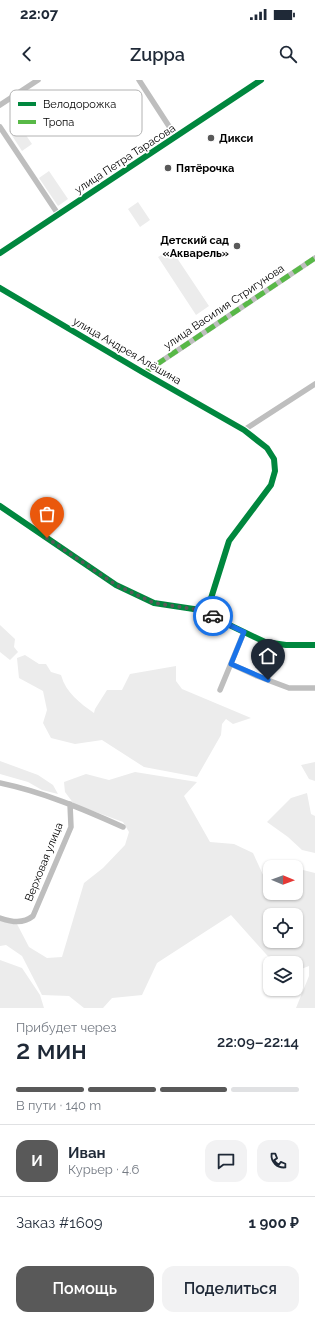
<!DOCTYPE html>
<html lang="ru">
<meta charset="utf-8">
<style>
:root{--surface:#fff;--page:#f2f2f3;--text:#1f2937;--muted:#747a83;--line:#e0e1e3;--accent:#595959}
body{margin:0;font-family:Raleway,sans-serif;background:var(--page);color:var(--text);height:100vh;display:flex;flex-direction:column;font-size:15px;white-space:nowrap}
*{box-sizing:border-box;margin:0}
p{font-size:13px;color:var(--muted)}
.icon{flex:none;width:22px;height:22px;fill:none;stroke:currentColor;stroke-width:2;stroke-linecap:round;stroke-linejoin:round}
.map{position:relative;height:928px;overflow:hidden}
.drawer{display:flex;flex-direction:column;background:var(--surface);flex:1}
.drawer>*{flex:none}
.needle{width:26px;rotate:91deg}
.fabs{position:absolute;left:263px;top:780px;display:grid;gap:8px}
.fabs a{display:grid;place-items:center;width:40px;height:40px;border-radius:8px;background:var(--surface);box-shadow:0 1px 3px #0004;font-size:20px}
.pin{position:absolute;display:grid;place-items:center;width:34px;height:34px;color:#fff;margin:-41px -17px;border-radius:50% 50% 50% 0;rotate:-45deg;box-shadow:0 0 4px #0007}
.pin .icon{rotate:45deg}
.courier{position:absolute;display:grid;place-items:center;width:40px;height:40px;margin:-20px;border:3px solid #1a73e8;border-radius:50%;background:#fff;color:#222;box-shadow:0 1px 5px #0007}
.overview em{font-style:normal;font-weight:600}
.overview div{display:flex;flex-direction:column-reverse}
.overview{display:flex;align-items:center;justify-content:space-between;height:68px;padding:0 16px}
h1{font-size:26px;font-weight:600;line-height:30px}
.bar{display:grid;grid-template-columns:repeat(4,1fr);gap:6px 4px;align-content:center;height:48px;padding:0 16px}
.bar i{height:5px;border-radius:3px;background:var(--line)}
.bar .current{background:var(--accent)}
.bar p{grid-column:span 4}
.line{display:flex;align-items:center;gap:10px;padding:0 16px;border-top:1px solid var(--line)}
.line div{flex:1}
.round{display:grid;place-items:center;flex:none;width:42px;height:42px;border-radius:12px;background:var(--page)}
.cta{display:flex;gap:8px;margin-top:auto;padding:8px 16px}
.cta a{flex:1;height:46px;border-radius:12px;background:var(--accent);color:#fff;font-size:16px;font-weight:600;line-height:46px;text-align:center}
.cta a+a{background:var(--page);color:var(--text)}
.status{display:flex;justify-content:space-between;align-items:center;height:28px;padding:0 20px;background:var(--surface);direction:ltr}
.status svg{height:11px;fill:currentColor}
header{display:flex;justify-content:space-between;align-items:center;height:52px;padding:0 16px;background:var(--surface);font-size:18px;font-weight:600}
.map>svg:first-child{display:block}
.green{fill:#ececec;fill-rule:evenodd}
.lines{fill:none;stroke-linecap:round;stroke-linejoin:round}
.minor{stroke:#bebebe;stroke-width:5.5}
.quiet{stroke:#58b947;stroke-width:5;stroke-dasharray:10 5;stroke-linecap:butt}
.cycleway-casing{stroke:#fff;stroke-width:8}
.cycleway{stroke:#00873e;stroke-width:6}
.done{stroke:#595959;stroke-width:4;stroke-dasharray:0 7.2}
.route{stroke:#1a73e8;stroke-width:5}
.poi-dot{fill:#595959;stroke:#fff;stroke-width:1.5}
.labels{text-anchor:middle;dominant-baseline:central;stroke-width:3.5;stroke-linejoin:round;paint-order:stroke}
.poi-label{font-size:11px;font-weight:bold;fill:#000;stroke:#fff;text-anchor:start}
.street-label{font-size:11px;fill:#000;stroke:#fff}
.key{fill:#fff;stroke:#b2b2b2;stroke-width:1}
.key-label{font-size:11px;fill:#000}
</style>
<div class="status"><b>22:07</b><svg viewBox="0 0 49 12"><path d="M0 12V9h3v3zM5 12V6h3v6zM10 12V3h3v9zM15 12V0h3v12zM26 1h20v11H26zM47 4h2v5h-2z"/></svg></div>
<header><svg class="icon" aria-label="back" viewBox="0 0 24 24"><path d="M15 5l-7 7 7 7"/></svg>Zuppa<svg class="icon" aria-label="search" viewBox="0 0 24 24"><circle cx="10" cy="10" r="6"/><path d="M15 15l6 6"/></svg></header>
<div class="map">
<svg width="315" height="928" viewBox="0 0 315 928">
<rect width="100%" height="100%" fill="#fff"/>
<path class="green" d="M19 45 32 64 22 71 9 51Z
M49 91 68 119 58 126 39 98Z
M138 122 150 140 140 147 128 129Z
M171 169 209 226 196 235 158 177Z
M0 545 15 559 14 567 18 572 10 580 0 572Z
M25 575 39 584H46L51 592 61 595C66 613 80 623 94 633L95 629 107 610H122L130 594 176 586V601L182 609 251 638 233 644 226 639 222 644 221 655 197 697 144 687 102 660 75 664 51 658 43 643 47 630 43 611 19 598 17 578Z
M0 681 38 695 53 705 58 714 42 710 28 702 0 694Z
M315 682V701L309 699 301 685Z
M135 692 197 702 184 716 210 762 234 764 253 773 264 797 270 796V813H296V792L303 790 315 793V928H296L309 896V886L296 891V883H274L231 835 157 883 142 915 112 918 103 928H84L69 916 42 915 22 876 6 865 0 866V840L17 844 29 867 47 878 62 877 84 803 103 788 125 765 129 752 123 742 74 724 65 712 64 702 86 694 109 700ZM270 835H296V861H270Z
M307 713 311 734 315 736V773L302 770 288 757 267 742 291 718Z
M0 880 22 888 40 915 44 928H0Z"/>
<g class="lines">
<path class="minor" d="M139 0 176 57
M0 25 38 0
M0 47 58 134
M0 173 261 0
M0 208 144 293 244 350 267 368 274 379 275 391 271 405 229 461 207 531
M144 293 315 178
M244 350 315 304
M0 426 116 505 154 523 207 531 221 541 265 562 286 565H315
M231 584 257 596 289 608H315
M220 610 244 552
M0 703C43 712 83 729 123 747
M0 838C12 842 23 844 33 836L71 747 70 724"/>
<path class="quiet" d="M144 293 315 178"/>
<defs>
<path id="cycleway" d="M0 173 261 0
M0 208 144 293 244 350 267 368 274 379 275 391 271 405 229 461 207 531
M0 426 116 505 154 523 207 531 221 541 265 562 286 565H315"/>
</defs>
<use href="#cycleway" class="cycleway-casing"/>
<use href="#cycleway" class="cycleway"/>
</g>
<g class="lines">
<path class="done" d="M47 458 116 505 154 523 207 531 213 536"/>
<path class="route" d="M213 536 221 541 244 552 231 584 268 600"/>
</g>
<g class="poi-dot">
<circle cx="211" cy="58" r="4"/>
<circle cx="168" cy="88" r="4"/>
<circle cx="237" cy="166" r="4"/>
</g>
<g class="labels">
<g class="poi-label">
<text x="219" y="58">Дикси</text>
<text x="176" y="88">Пятёрочка</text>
<text x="229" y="160" text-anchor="end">Детский сад<tspan x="229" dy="13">«Акварель»</tspan></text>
</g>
<g class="street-label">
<text transform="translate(125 79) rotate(-33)">улица Петра Тарасова</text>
<text transform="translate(224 227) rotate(-34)">улица Василия Стригунова</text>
<text transform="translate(127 271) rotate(30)">улица Андрея Алёшина</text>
<text transform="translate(44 782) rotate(-68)">Верховая улица</text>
</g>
</g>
<rect x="10" y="10" width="132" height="46" rx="6" class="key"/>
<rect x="18" y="22" width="18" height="4" fill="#00873e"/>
<rect x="18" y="40" width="18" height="4" fill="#58b947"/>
<g class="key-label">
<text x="43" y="28">Велодорожка</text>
<text x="43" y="46">Тропа</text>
</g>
</svg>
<div class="fabs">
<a><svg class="needle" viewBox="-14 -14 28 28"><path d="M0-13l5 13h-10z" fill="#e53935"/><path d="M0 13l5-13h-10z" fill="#747a83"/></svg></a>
<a><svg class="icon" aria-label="locate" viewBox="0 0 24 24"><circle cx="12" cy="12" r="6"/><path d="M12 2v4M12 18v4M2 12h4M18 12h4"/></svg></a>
<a><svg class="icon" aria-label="layers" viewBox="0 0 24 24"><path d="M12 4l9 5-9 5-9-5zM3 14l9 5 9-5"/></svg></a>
</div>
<div class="pin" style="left:47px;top:458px;background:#ea580c"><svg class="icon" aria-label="bag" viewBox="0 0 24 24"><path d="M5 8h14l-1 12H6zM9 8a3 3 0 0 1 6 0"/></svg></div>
<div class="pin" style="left:268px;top:600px;background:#1f2937"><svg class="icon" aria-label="home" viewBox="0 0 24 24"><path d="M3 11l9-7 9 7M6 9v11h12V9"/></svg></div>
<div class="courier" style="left:213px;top:536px"><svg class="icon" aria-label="car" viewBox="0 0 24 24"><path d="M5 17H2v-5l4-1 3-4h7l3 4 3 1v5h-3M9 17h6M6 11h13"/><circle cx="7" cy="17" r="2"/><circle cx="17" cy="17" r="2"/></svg></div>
</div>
<section class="drawer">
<div class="overview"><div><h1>2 мин</h1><p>Прибудет через</p></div><em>22:09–22:14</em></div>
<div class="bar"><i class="current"></i><i class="current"></i><i class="current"></i><i></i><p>В пути · 140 m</p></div>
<div class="line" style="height:72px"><b class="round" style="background:var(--accent);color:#fff">И</b><div><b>Иван</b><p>Курьер · 4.6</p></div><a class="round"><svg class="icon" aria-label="chat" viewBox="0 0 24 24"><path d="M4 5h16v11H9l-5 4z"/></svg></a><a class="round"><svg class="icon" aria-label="phone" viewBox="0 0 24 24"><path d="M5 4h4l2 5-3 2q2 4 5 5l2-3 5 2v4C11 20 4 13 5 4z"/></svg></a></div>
<div class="line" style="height:52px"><div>Заказ #1609</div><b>1 900 ₽</b></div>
<div class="cta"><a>Помощь</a><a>Поделиться</a></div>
</section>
